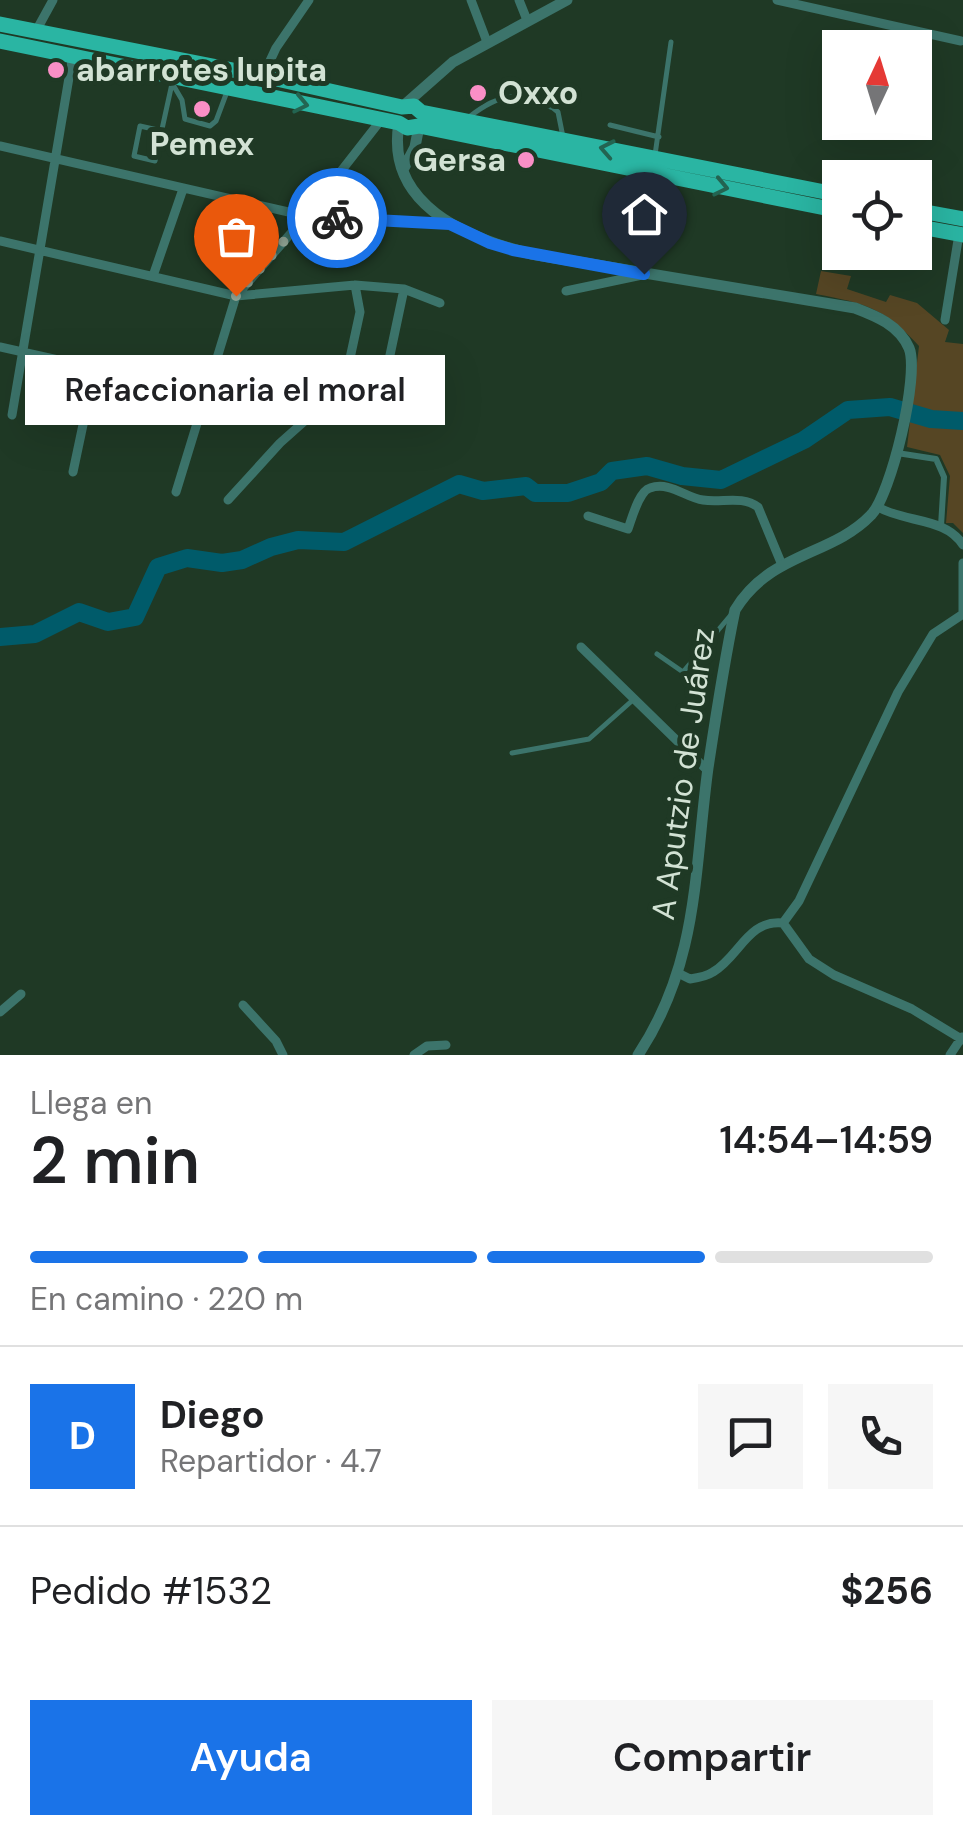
<!DOCTYPE html>
<html lang="es">
<meta charset="utf-8">
<style>
:root{--surface:#fff;--page:#f6f6f6;--text:#202124;--muted:#757577;--line:#e0e0e0;--accent:#1a73e8}
body{margin:0;font-family:"DM Sans",sans-serif;background:var(--page);color:var(--text);height:100vh;display:flex;flex-direction:column;font-size:38px;white-space:nowrap}
*{box-sizing:border-box;margin:0}
p{font-size:32px;color:var(--muted)}
.icon{flex:none;width:55px;height:55px;fill:none;stroke:currentColor;stroke-width:2;stroke-linecap:round;stroke-linejoin:round}
.map{position:relative;height:1055px;overflow:hidden}
.side{display:flex;flex-direction:column;background:var(--surface);flex:1}
.side>*{flex:none}
.needle{width:65px;rotate:4deg}
.fabs{position:absolute;left:822px;top:30px;display:grid;gap:20px}
.fabs a{display:grid;place-items:center;width:110px;height:110px;border-radius:0px;background:var(--surface);box-shadow:0 10px 40px #0002;font-size:50px}
.pin{position:absolute;display:grid;place-items:center;width:85px;height:85px;color:#fff;margin:-102px -42px;border-radius:50% 50% 50% 0;rotate:-45deg;box-shadow:0 0 10px #0007}
.pin .icon{rotate:45deg}
.courier{position:absolute;display:grid;place-items:center;width:100px;height:100px;margin:-50px;border:8px solid #1a73e8;border-radius:50%;background:#fff;color:#222;box-shadow:0 2px 12px #0007}
.bubble{position:absolute;height:70px;border-radius:0px;background:var(--surface);box-shadow:0 10px 40px #0002;font-size:32px;font-weight:600;line-height:70px;text-align:center}
.overview em{font-style:normal;font-weight:600}
.overview div{display:flex;flex-direction:column-reverse}
.overview{display:flex;align-items:center;justify-content:space-between;height:170px;padding:0 30px}
h1{font-size:65px;font-weight:600;line-height:75px}
.bar{display:grid;grid-template-columns:repeat(4,1fr);gap:15px 10px;align-content:center;height:120px;padding:0 30px}
.bar i{height:12px;border-radius:8px;background:var(--line)}
.bar .on{background:var(--accent)}
.bar p{grid-column:span 4}
.line{display:flex;align-items:center;gap:25px;padding:0 30px;border-top:2px solid var(--line)}
.line div{flex:1}
.round{display:grid;place-items:center;flex:none;width:105px;height:105px;border-radius:0px;background:var(--page)}
.primary-button{display:flex;gap:20px;margin-top:auto;padding:20px 30px}
.primary-button a{flex:1;height:115px;border-radius:0px;background:var(--accent);color:#fff;font-size:40px;font-weight:600;line-height:115px;text-align:center}
.primary-button a+a{background:var(--page);color:var(--text)}
.map>svg:first-child{display:block}
.green{fill:#564624}
.lines{fill:none;stroke-linecap:round;stroke-linejoin:round}
.river{stroke:#005b6a;stroke-width:18}
.service{stroke:#3c746b;stroke-width:5}
.pedestrian{stroke:#3c746b;stroke-width:6}
.minor{stroke:#3c746b;stroke-width:9}
.tertiary{stroke:#3c746b;stroke-width:11}
.primary{stroke:#2ab5a3;stroke-width:15}
.oneway{stroke:#236451}
.done{stroke:#93a797;stroke-width:10;stroke-dasharray:0 18}
.route{stroke:#1a73e8;stroke-width:12}
.poi-dot{fill:#fa8fc6;stroke:#1f3925;stroke-width:4}
.labels{text-anchor:middle;dominant-baseline:central;stroke-width:10;stroke-linejoin:round;paint-order:stroke}
.poi-label{font-size:32px;font-weight:bold;fill:#d2e2d4;stroke:#1f3925;text-anchor:start}
.street-label{font-size:32px;fill:#d2e2d4;stroke:#1f3925}
</style>
<div class="map">
<svg width="963" height="1055" viewBox="0 0 963 1055">
<rect width="100%" height="100%" fill="#1f3925"/>
<path class="green" d="M821 271 851 276 847 289 886 302 890 295 917 303 949 330 945 342 963 344V533L953 523H946L950 476 940 455 907 447 919 346C883 307 867 304 816 294Z"/>
<g class="lines">
<path class="river" d="M0 637 35 634 79 612 108 622 135 617 158 567 187 558 222 563 242 560 271 547 298 540 344 542 459 484 483 491 526 486 535 493H568L601 482 612 471 647 466 682 476 721 480 804 440 848 410 890 407 931 419 963 421"/>
<path class="service" d="M172 83 182 100 185 119 210 126 216 121 228 89
M469 117C501 93 515 91 553 108L558 112 563 137
M610 125 659 137
M162 131 140 126 134 156 155 161 173 79
M655 155 671 42
M657 654 683 672 730 616
M512 753 589 739 634 699"/>
<path class="pedestrian" d="M897 453 936 459 944 477 941 526"/>
<path class="minor" d="M471 0 487 42
M519 0 527 20
M777 0 961 41
M36 31 53 0
M263 76 276 48 309 0
M0 146 306 216 449 224
M0 241 236 296 355 285 404 289 440 303
M153 276 183 189
M566 291 642 275
M945 320 959 234
M0 347 205 393
M282 387 310 382 344 386
M383 388 404 289
M12 415 73 54
M73 472 95 368
M176 492 236 296 306 216 381 120
M228 500 280 443 344 386 360 312 355 285
M878 507C905 523 946 517 963 545
M588 516 628 529C632 518 639 491 650 488 670 481 686 498 703 500 722 503 742 495 758 507L782 565
M963 563V613
M581 647 708 771
M783 923 809 959 834 975 912 1009 963 1040
M678 973 690 979C697 978 707 976 713 972 739 957 748 919 783 923L799 901 898 692 933 634 963 614
M243 1005 276 1041 283 1055
M0 1012 21 994
M414 1055 427 1046 446 1045
M950 1055 962 1037"/>
<path class="tertiary" d="M402 107 453 62 567 0
M399 123C385 205 467 238 531 254L855 308C876 316 899 325 909 348 920 374 891 495 871 515 832 556 770 552 735 610 724 662 716 715 708 768 694 872 699 963 638 1055
M404 168 415 147 419 126"/>
<path class="primary" d="M0 24 263 76 402 107 414 106 421 112 840 195
M0 41 399 123 407 128 419 126 840 211
M915 210 963 219
M915 226 963 235"/>
</g>
<defs><path id="oneway-chevron" d="M-2-3.5L2.5 0L-2 3.5" fill="none" stroke-width="1.6" stroke-linecap="round" stroke-linejoin="round" transform="scale(2.5)"/></defs>
<g class="oneway">
<use href="#oneway-chevron" transform="translate(301 104) rotate(12)"/>
<use href="#oneway-chevron" transform="translate(607 149) rotate(-169)"/>
<use href="#oneway-chevron" transform="translate(721 187) rotate(12)"/>
</g>
<g class="lines">
<path class="done" d="M236 296 306 216 337 218"/>
<path class="route" d="M337 218 450 224 490 243 513 250 644 274"/>
</g>
<g class="poi-dot">
<circle cx="56" cy="70" r="10"/>
<circle cx="478" cy="93" r="10"/>
<circle cx="202" cy="109" r="10"/>
<circle cx="526" cy="160" r="10"/>
</g>
<g class="labels">
<g class="poi-label">
<text x="76" y="70">abarrotes lupita</text>
<text x="498" y="93">Oxxo</text>
<text x="202" y="144" text-anchor="middle">Pemex</text>
<text x="506" y="160" text-anchor="end">Gersa</text>
</g>
<g class="street-label">
<text transform="translate(683 774) rotate(-82)">A Aputzio de Juárez</text>
</g>
</g>
</svg>
<div class="fabs">
<a><svg class="needle" viewBox="-14 -14 28 28"><path d="M0-13l5 13h-10z" fill="#e53935"/><path d="M0 13l5-13h-10z" fill="#757577"/></svg></a>
<a><svg class="icon" aria-label="locate" viewBox="0 0 24 24"><circle cx="12" cy="12" r="6"/><path d="M12 2v4M12 18v4M2 12h4M18 12h4"/></svg></a>
</div>
<div class="pin" style="left:236px;top:296px;background:#ea580c"><svg class="icon" aria-label="bag" viewBox="0 0 24 24"><path d="M5 8h14l-1 12H6zM9 8a3 3 0 0 1 6 0"/></svg></div>
<div class="pin" style="left:644px;top:274px;background:#1f2937"><svg class="icon" aria-label="home" viewBox="0 0 24 24"><path d="M3 11l9-7 9 7M6 9v11h12V9"/></svg></div>
<div class="courier" style="left:337px;top:218px"><svg class="icon" aria-label="bike" viewBox="0 0 24 24"><circle cx="6" cy="16" r="4"/><circle cx="18" cy="16" r="4"/><path d="M6 16l4-8h5l3 8M10 8l3 8H6M13 5h3"/></svg></div>
<div class="bubble" style="left:25px;top:355px;width:420px">Refaccionaria el moral</div>
</div>
<section class="side">
<div class="overview"><div><h1>2 min</h1><p>Llega en</p></div><em>14:54–14:59</em></div>
<div class="bar"><i class="on"></i><i class="on"></i><i class="on"></i><i></i><p>En camino · 220 m</p></div>
<div class="line" style="height:180px"><b class="round" style="background:var(--accent);color:#fff">D</b><div><b>Diego</b><p>Repartidor · 4.7</p></div><a class="round"><svg class="icon" aria-label="chat" viewBox="0 0 24 24"><path d="M4 5h16v11H9l-5 4z"/></svg></a><a class="round"><svg class="icon" aria-label="phone" viewBox="0 0 24 24"><path d="M5 4h4l2 5-3 2q2 4 5 5l2-3 5 2v4C11 20 4 13 5 4z"/></svg></a></div>
<div class="line" style="height:130px"><div>Pedido #1532</div><b>$256</b></div>
<div class="primary-button"><a>Ayuda</a><a>Compartir</a></div>
</section>
